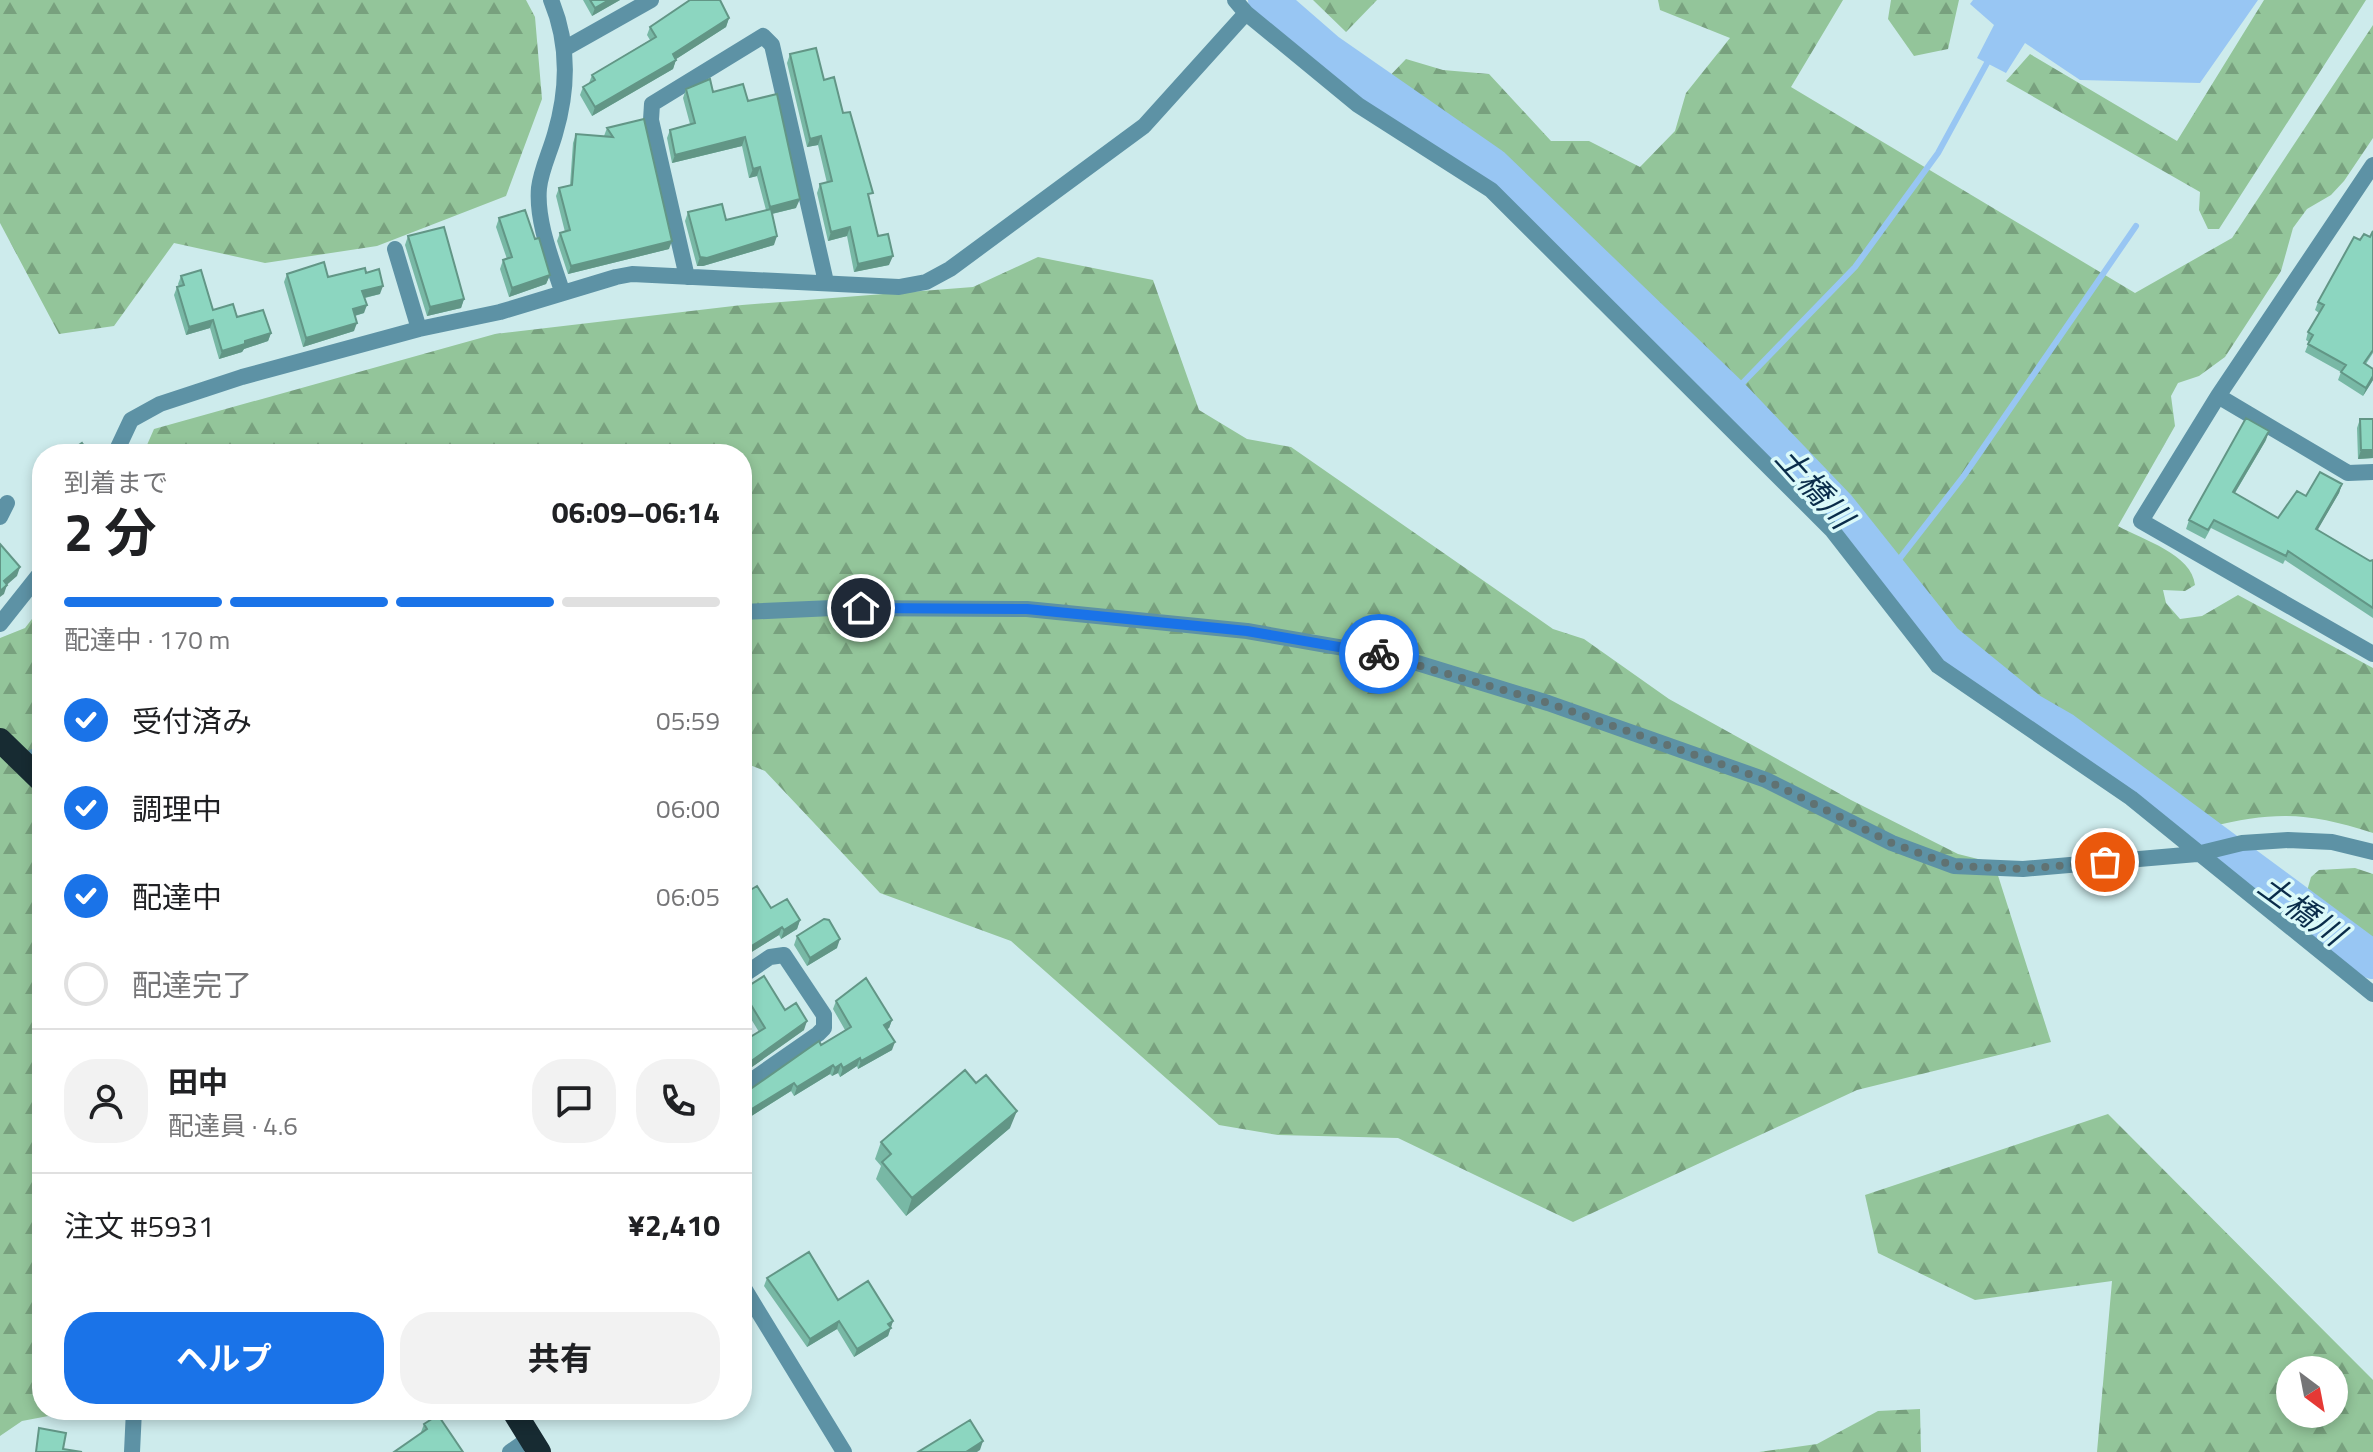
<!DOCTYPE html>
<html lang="ja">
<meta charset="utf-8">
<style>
:root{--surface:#fff;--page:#f2f2f2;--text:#202124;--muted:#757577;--line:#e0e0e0;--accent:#1a73e8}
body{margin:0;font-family:"Titillium Web","Noto Sans JP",sans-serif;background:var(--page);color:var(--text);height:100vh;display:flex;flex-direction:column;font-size:30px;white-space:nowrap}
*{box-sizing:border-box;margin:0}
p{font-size:26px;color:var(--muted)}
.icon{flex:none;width:44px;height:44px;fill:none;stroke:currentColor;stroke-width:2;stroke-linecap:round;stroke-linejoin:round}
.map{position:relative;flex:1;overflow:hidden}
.sheet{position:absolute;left:32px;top:444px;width:720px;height:976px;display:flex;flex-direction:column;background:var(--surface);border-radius:32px;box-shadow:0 4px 12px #0003}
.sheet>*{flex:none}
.needle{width:52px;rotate:148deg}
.controls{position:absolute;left:2276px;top:1356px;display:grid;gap:16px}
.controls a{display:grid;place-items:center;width:72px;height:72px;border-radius:50%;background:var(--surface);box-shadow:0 4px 12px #0003;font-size:40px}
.pin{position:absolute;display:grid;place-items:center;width:68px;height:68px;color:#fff;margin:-34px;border:4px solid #fff;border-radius:50%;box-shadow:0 2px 8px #0007}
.courier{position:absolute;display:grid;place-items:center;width:80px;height:80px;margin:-40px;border:6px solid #1a73e8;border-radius:50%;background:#fff;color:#222;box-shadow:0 2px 10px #0007}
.headline em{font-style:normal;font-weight:700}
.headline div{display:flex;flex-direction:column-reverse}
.headline{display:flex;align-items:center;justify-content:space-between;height:136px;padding:0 32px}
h1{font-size:52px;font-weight:700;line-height:60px}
.bar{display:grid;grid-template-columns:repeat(4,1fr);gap:12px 8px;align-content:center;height:96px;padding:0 32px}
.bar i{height:10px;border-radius:6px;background:var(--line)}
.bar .selected{background:var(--accent)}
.bar p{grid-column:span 4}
.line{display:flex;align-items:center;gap:20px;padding:0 32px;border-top:2px solid var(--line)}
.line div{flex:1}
.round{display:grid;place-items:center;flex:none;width:84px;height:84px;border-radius:32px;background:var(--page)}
ol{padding:0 32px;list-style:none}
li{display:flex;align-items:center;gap:24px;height:88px}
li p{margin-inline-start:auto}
li .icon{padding:8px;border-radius:50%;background:var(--accent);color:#fff;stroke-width:4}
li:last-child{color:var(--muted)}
li i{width:44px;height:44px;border:4px solid var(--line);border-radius:50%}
.action{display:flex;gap:16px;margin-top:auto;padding:16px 32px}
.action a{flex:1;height:92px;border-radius:32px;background:var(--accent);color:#fff;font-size:32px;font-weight:700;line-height:92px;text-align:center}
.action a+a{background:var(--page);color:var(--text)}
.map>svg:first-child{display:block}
.forest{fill:url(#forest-firs);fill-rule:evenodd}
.water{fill:#98c6f3}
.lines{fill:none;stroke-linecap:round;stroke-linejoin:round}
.stream{stroke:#98c6f3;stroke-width:6}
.river{stroke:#98c6f3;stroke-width:38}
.street{stroke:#5d92a5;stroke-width:16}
.highway{stroke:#172b32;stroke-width:24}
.wall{fill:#78b8a5}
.shaded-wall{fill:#629686}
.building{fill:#8cd6c0;stroke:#629686;stroke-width:2}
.done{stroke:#607272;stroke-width:8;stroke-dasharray:0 14.4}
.route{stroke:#1a73e8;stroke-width:10}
.labels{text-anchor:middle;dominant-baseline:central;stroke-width:7;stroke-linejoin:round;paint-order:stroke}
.water-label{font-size:32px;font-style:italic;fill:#0a2c4a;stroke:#daf9f9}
</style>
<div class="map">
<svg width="2373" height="1452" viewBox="0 0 2373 1452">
<defs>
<pattern id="forest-firs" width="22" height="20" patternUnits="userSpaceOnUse" patternTransform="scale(2)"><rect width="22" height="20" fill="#93c59a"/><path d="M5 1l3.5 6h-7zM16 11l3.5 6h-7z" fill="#78a17e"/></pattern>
</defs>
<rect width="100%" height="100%" fill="#cdebec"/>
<path class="forest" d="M0 0H526L535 17 542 99 506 196 377 246 265 263 174 243 114 326 59 334 0 223Z
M1313 0H1377L1346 32Z
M1658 0H1843L1791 87 2135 293 2232 238 2373 25V138L2344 181 2331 195 2307 209 2293 228 2281 271 2225 357 2199 376 2178 383 2171 396 2175 426 2118 526C2143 540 2192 554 2195 585L2185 591 2163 590 2166 603 2180 619 2202 616 2238 595 2373 668V833C2307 812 2276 811 2209 827L2018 691 1949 636 1905 574 1750 401 1381 85 1406 59 1443 70 1489 74 1551 141H1589L1640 167 1675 131 1686 93 1730 38 1660 10Z
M1891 0H1959L1948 49 1914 56 1888 19Z
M2264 0H2366L2219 229H2208L2199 210 2200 192 2006 81 2030 54 2177 141Z
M1038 257 1153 280 1199 410 1247 439 1291 447 1553 629 1584 639 1669 699 1851 800 1958 854 1994 863 2051 1042 1857 1090 1573 1222 1398 1138 1278 1135 1219 1125 1011 941 880 893 765 771 742 762V454H143L154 429 495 334 742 305 973 287Z
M42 606V1410H80L22 1421 0 1436V638L25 628Z
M2355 868 2373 874V953L2305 898 2311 877 2319 870Z
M2108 1114 2373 1380V1452H2097L2112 1281 1975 1300 1878 1253 1865 1195ZM2290 1370H2334V1414H2290Z
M1920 1409 1921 1452H1759L1817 1444 1878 1411Z"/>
<path class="water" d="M1973 0H2258L2200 83 2080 80 2025 43 2006 73 1977 58 1994 25 1970 4Z"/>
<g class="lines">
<path class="stream" d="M1730 396 1855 267 1938 153 1987 63
M1890 571 1963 477 2136 226"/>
<path class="river" d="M1267 0 1327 52 1491 166 1730 396 1838 509 1944 642 2030 712 2063 731 2373 960"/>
<path class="street" d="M551 0C569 43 568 90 555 134 550 152 541 170 539 188 536 221 552 260 562 291
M1235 0 1246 13 1358 105 1491 190 1832 530 1938 666 2131 798 2373 994
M564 49 651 0
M2373 165 2218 396 2141 521 2373 654
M395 249 419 329
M687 277 651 120 652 104 763 36 772 45 826 282
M2218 396 2348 473 2373 472
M115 454 131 420 160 404 242 377 419 329 500 312 616 277 632 274 899 287 926 282 950 269 1144 126 1246 13
M0 517 7 503
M742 612 833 608 1027 609 1247 631 1401 658 1548 703 1766 780 1892 843 1954 866 2023 869 2197 854 2242 843 2288 840 2332 842 2373 852
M0 624 42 571
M23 762 42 753
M742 976 770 957 784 955 824 1015V1028L818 1034 742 1087
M742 1285 844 1452
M132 1452 134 1410
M510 1452 530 1438"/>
<path class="highway" d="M0 740 42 781
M513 1410 539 1452"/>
</g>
<path class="wall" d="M583 0H620L592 16Z
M729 18 726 27 676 59 673 69 592 116 580 95 583 87 589 83 592 75 650 40 647 35 650 27Z
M790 54 824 80 843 113 870 201 878 236 889 265 854 272 847 236 828 241 817 193 820 184 827 183 818 145 807 147 787 63Z
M686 89 713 92 748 101 796 208 772 214 774 245 703 266H697L685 221 688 212 726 220 766 210 757 176 749 178 742 146 672 163 667 138 670 130 690 124 683 98Z
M644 119 669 249 568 274 557 241 560 233 565 232 556 196 559 188 570 185 573 143 576 134 604 136 607 128Z
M499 218 550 275 546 284 509 297 500 269 503 260 507 259 496 227Z
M2373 231V353L2366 364 2373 369V380L2363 396 2338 380 2341 372 2305 352 2309 342 2306 340 2308 332 2319 313 2315 310 2318 302 2360 240 2370 237Z
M408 236 464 299 461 308 427 316 405 245Z
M366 273 380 294 365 298 364 313 355 316 354 331 303 347 284 282 287 274 328 277Z
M181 276 213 310 237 317 271 333 268 341 244 349 242 352 219 359 210 328 186 335 174 295 177 287H179L178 284Z
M2360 419H2373V458L2358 459 2357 428Z
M2266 440 2235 493 2278 518 2306 496 2342 484 2339 493 2317 530 2370 561 2373 560V618L2285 560 2283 564 2211 528 2205 539 2186 529 2189 520Z
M42 471V484L39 480Z
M742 895 800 920 797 929 781 939 779 935 742 958Z
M797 936 837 948 807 966 794 945Z
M742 990 785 1010 804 1030 742 1074V1042L759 1032 742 1004Z
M836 1001 892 1020 889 1028 887 1029 892 1050 858 1069 857 1066 840 1077 838 1073 832 1076 830 1074 794 1096 791 1091 742 1122V1095L845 1030 833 1009Z
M1010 1128 906 1216 876 1179 881 1166 875 1159 881 1142Z
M767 1278 838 1300 893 1321 888 1336 854 1357 837 1329 807 1347 764 1286Z
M424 1424 463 1452 422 1433 421 1432Z"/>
<path class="shaded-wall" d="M609 0H620L592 16 595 8Z
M729 18 726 27 670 63 673 54Z
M676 60 673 69 592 116 595 107Z
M821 136 818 145 807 147 810 139Z
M745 137 742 146 672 163 675 155Z
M760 167 757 176 749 178 753 169Z
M800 199 796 208 767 215 770 207Z
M850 227 847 236 828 241 831 232Z
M777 236 774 245 703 266H697L700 257Z
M672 241 669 249 568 274 571 266Z
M893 256 889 265 854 272 858 264Z
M550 275 546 284 509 297 512 288Z
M383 286 380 294 359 299 362 291Z
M464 299 461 308 427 316 430 307Z
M367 305 364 313 350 317 353 309Z
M213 320 210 328 186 335 189 327Z
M357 323 354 331 303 347 306 338Z
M271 333 268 341 244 349 242 352 219 359 222 351 245 341Z
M2373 376V380L2363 396 2366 388Z
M2269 431 2266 440 2230 501 2233 492Z
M2361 450H2373V458L2358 459Z
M2342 484 2339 493 2313 538 2316 529Z
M20 567 17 576 1 590 4 581Z
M7 585 4 594 0 597V591Z
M800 920 797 929 781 939 784 930Z
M782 927 779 935 742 958V952Z
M840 939 837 948 807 966 810 958Z
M892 1020 889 1028 881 1033 884 1025Z
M807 1021 804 1030 742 1074 743 1067Z
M895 1042 892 1050 858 1069 861 1061Z
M860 1058 857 1066 840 1077 843 1068Z
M841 1064 838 1073 832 1076 835 1068Z
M833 1065 830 1074 794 1096 797 1087Z
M794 1083 791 1091 742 1122V1115Z
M1017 1111 1010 1128 906 1216 912 1198Z
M839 1321 837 1329 807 1347 810 1339Z
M893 1321 888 1336 854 1357 857 1349Z
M983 1441 980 1450 977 1452H966Z"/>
<path class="building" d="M590 0H609L595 8Z
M690 0H720L729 18 673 54 676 60 595 107 583 87 595 80 592 75 656 37 650 27Z
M816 48 824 80 834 77 843 113 850 112 873 193 868 194 878 236 888 234 893 256 858 264 850 227 831 232 820 184 832 181 821 136 810 139 790 54Z
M710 79 713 92 743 84 748 101 777 94 800 199 770 207 760 167 753 169 745 137 675 155 670 130 695 123 686 89Z
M644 119 672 241 571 266 560 233 570 230 559 188 572 185 576 134 613 137 607 128Z
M722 204 726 220 771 209 777 236 707 258 700 257 688 212Z
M525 210 535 239 539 238 550 275 512 288 503 260 512 257 499 218Z
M444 227 464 299 430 307 408 236Z
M2373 231V350L2364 363 2373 369V376L2366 388 2341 372 2346 365 2308 344 2313 335 2308 332 2324 305 2318 302 2354 237 2360 240 2364 234 2370 237Z
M324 262 328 277 365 268 366 273 379 269 383 286 362 291 367 305 353 309 357 323 306 338 287 274Z
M201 270 213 310 233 304 237 317 263 310 271 333 245 341V344L222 351 213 320 189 327 177 287 184 285 181 276Z
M2246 418 2269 431 2233 492 2278 518 2297 491 2306 496 2320 472 2342 484 2316 529 2370 561 2373 560V608L2288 551 2286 556 2214 520 2208 530 2189 520Z
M2360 419H2373V450H2361Z
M82 443 90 454H66Z
M0 544 20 567 4 581 7 585 0 591Z
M757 886 771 908 787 899 800 920 784 930 782 927 742 952V895Z
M824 919 829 920 840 939 810 958 797 936Z
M764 976 785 1010 796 1003 807 1021 743 1067 742 1042 765 1028 742 990Z
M866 978 892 1020 884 1025 895 1042 861 1061 860 1058 843 1068 841 1064 835 1068 833 1065 797 1087 794 1083 742 1115V1095L819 1041 821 1045 851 1027 836 1001Z
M965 1070 976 1083 986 1075 1017 1111 912 1198 882 1162 891 1154 881 1142Z
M809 1252 838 1300 868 1281 893 1321 888 1324 891 1328 857 1349 839 1321 810 1339 767 1278Z
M438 1415 463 1452H394L427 1429 424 1424Z
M970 1420 983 1441 966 1452H918Z
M39 1428 66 1433 63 1449 82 1452H36Z"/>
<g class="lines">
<path class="done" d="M1379 654 1548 703 1766 780 1892 843 1954 866 2023 869 2105 862"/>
<path class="route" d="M861 608 1027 609 1247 631 1379 654"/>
</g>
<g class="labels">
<g class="water-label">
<text transform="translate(1815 487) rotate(48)">土橋川</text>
<text transform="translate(2302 909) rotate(36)">土橋川</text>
</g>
</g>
</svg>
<div class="controls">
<a><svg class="needle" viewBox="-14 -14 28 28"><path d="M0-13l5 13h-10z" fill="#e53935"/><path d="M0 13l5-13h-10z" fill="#757577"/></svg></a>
</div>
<div class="pin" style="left:2105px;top:862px;background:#ea580c"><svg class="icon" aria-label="bag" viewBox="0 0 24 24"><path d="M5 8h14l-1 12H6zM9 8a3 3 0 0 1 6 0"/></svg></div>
<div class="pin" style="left:861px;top:608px;background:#1f2937"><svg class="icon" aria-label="home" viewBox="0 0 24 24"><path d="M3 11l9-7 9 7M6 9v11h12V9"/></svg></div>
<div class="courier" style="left:1379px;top:654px"><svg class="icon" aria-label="bike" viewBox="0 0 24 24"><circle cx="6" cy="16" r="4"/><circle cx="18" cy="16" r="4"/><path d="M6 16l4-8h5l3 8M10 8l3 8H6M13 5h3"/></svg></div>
<section class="sheet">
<div class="headline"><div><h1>2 分</h1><p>到着まで</p></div><em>06:09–06:14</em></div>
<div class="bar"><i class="selected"></i><i class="selected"></i><i class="selected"></i><i></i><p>配達中 · 170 m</p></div>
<ol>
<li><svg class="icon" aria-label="check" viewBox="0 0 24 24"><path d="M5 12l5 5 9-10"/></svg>受付済み<p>05:59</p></li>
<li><svg class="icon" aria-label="check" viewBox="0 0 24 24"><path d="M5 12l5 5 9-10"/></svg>調理中<p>06:00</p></li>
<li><svg class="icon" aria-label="check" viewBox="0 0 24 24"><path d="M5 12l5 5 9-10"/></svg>配達中<p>06:05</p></li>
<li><i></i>配達完了</li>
</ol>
<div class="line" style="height:144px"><a class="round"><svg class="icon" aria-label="person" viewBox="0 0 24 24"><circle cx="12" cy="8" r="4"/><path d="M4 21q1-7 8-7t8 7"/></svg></a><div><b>田中</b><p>配達員 · 4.6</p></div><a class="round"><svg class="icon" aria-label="chat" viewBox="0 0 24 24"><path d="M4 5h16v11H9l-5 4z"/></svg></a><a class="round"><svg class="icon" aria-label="phone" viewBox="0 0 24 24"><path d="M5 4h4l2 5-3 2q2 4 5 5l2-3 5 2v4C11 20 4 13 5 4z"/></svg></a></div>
<div class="line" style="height:104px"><div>注文 #5931</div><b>¥2,410</b></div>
<div class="action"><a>ヘルプ</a><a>共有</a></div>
</section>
</div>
